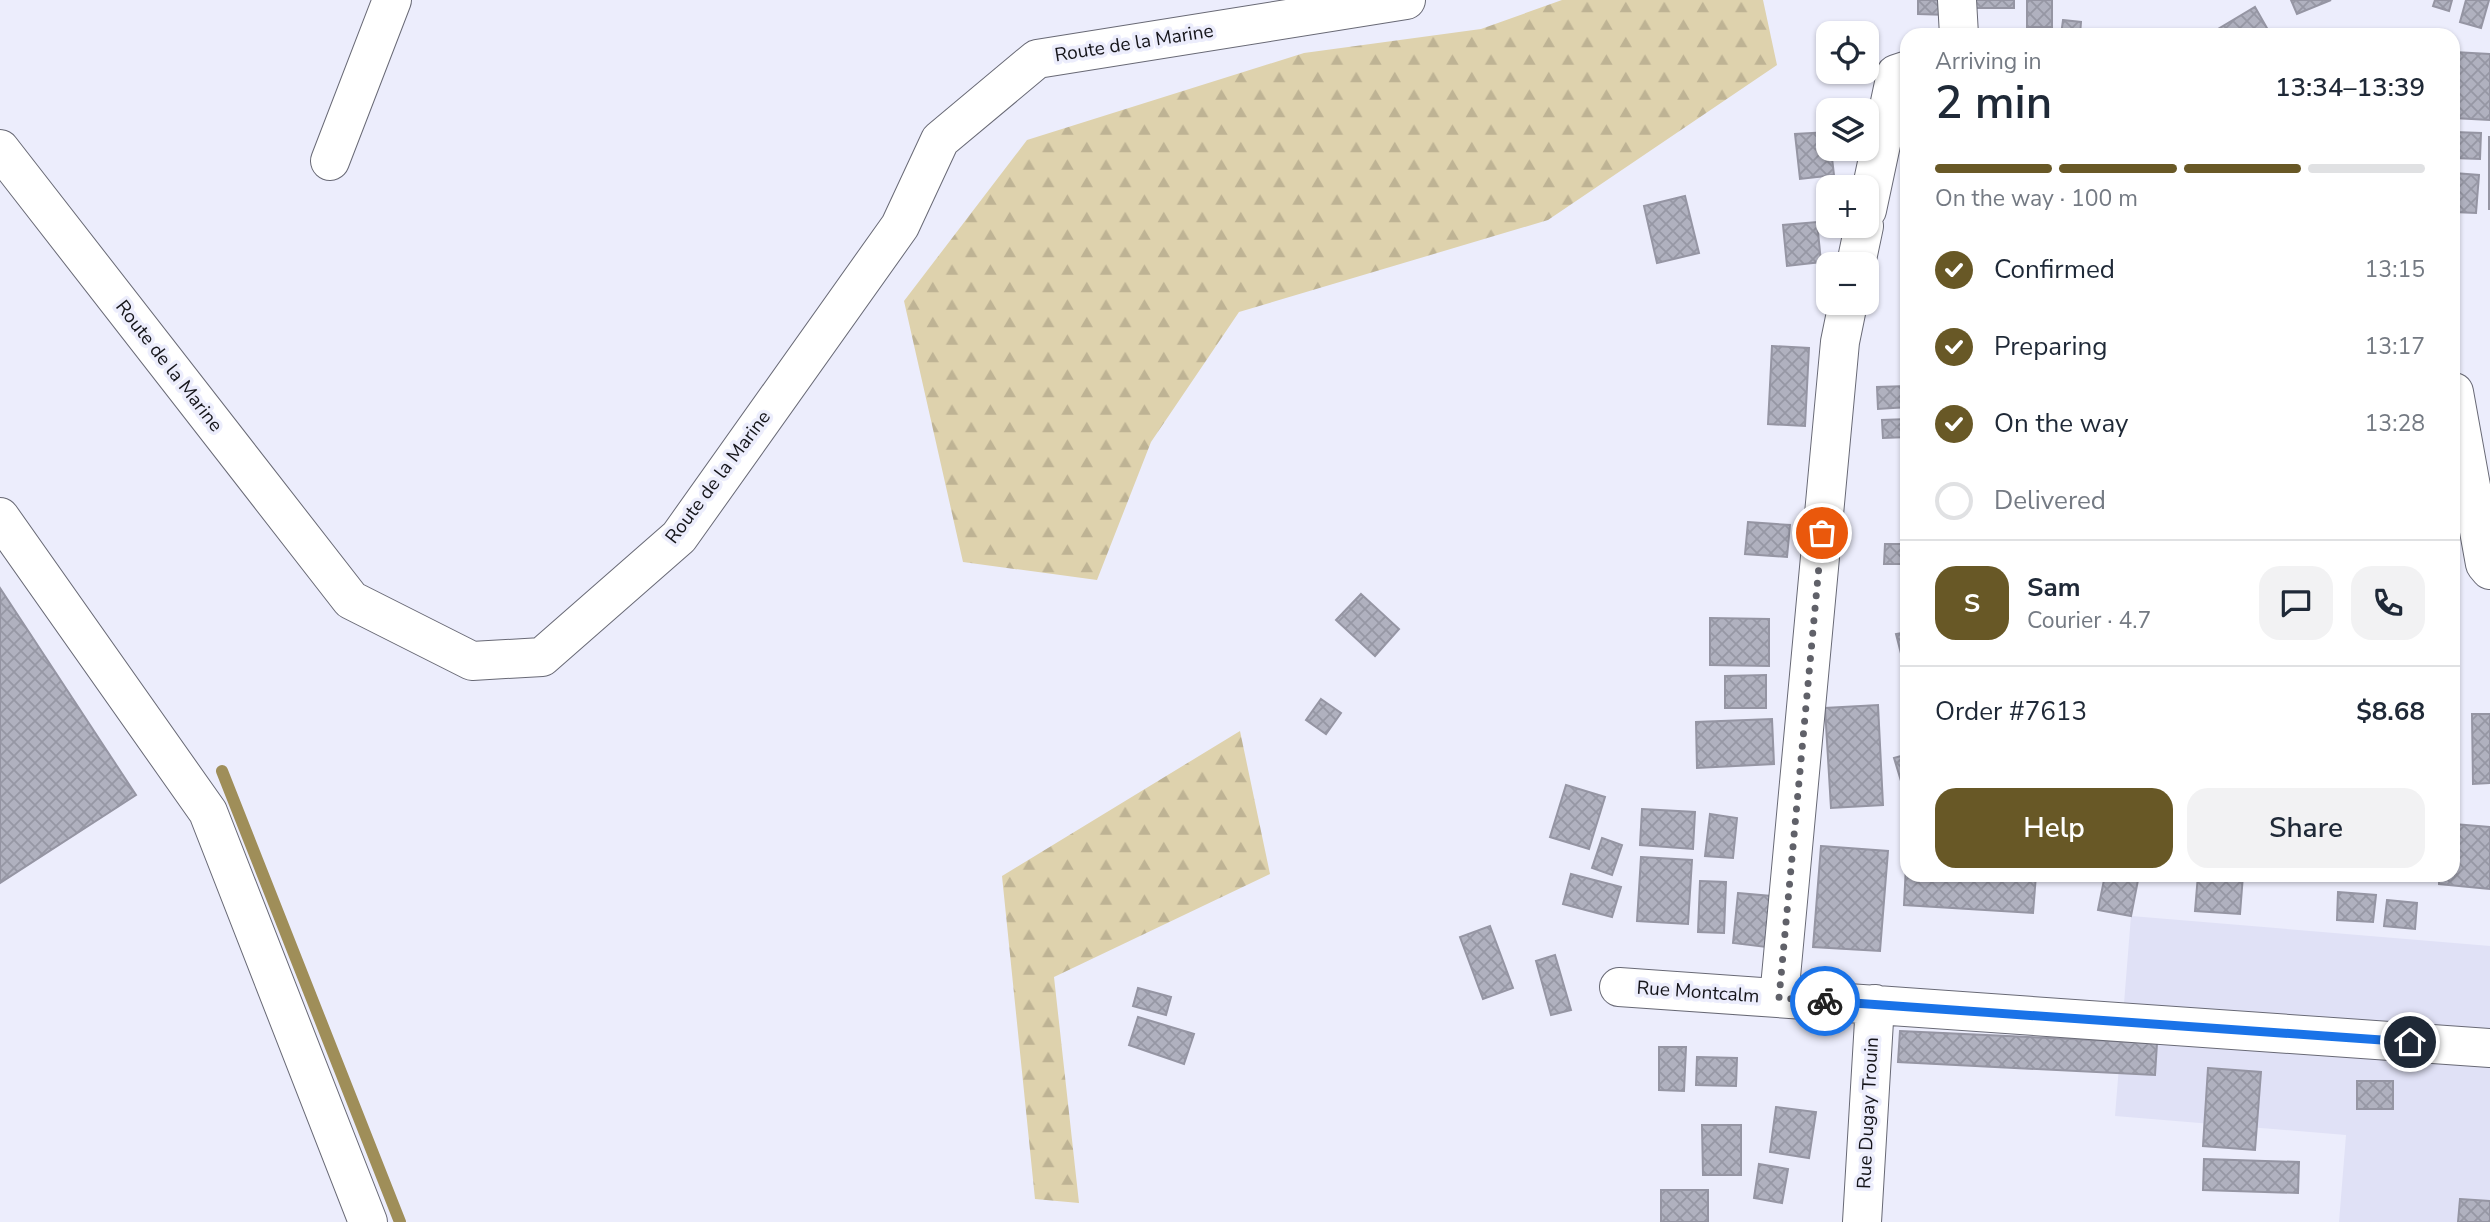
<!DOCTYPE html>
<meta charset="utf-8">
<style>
:root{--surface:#fff;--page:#f2f2f3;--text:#1f2937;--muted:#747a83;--line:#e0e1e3;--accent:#685826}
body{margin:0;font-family:"Nunito Sans",sans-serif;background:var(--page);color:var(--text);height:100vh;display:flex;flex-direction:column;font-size:26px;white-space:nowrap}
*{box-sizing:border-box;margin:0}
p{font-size:23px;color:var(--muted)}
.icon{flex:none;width:38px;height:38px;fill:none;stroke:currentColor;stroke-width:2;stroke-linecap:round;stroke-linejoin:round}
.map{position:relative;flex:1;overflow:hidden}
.drawer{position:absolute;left:1900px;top:28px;width:560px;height:854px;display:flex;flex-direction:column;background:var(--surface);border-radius:21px;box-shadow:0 2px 5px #0004}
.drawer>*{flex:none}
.fabs{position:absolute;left:1816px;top:21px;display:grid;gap:14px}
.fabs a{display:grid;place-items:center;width:63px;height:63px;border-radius:14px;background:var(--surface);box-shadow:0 2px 5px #0004;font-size:35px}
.pin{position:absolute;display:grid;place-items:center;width:60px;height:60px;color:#fff;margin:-30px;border:4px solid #fff;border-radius:50%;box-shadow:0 2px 7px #0007}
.courier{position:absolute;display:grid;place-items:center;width:70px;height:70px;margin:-35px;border:5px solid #1a73e8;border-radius:50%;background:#fff;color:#222;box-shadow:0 2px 9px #0007}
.overview em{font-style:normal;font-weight:600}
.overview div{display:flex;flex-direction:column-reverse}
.overview{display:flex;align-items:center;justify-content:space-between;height:119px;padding:0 35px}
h1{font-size:46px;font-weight:600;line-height:52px}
.bar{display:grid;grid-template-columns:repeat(4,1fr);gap:10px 7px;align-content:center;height:84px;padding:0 35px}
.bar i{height:9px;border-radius:5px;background:var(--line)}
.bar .active{background:var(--accent)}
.bar p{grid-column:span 4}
.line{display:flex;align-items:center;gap:18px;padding:0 35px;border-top:2px solid var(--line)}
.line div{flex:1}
.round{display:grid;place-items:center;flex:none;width:74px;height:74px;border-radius:21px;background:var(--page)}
ol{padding:0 35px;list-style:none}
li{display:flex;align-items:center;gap:21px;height:77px}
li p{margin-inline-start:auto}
li .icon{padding:7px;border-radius:50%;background:var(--accent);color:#fff;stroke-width:4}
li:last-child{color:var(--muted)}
li i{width:38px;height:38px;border:4px solid var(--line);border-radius:50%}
.button{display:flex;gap:14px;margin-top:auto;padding:14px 35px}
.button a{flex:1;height:80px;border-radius:21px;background:var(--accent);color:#fff;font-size:28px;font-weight:600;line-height:80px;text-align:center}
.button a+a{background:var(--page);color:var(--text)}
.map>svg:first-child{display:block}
.built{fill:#e0e1f6}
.forest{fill:url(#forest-firs)}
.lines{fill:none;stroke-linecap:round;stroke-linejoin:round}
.stream{stroke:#9f8e59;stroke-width:12}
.building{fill:url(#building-cross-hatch);stroke:#9595a3;stroke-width:2}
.minor-casing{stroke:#686975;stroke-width:40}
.minor{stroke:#fff;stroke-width:38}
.done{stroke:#606169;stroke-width:7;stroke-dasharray:0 12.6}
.route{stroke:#1a73e8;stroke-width:9}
.labels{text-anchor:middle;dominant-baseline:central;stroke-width:7;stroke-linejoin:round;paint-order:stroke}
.street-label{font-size:19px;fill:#15151a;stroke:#ecedfc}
</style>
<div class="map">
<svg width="2490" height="1222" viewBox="0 0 2490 1222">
<defs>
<pattern id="forest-firs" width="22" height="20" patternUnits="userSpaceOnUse" patternTransform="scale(1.75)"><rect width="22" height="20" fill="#ded2ad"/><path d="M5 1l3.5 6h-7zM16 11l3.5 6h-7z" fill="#beb394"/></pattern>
<pattern id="building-cross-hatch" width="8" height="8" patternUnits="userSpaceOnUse" patternTransform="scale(1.75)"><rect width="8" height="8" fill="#b0b1bf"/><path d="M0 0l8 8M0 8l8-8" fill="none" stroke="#9697a4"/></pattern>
</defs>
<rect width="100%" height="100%" fill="#ecedfc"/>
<path class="built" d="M2131 916 2490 946V1222H2339L2346 1135 2115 1116Z"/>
<path class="forest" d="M1562 0H1763L1777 65 1548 220 1239 312 1151 442 1097 580 963 562 904 301 1027 140 1304 53 1481 29Z
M1240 731 1270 874 1054 977 1079 1203 1035 1199 1002 876Z"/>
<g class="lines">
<path class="stream" d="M222 771 400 1222"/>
</g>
<path class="building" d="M1918 0H1948V15L1918 14Z
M1970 0H2014V8H1970Z
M2027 0H2052V27H2027Z
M2291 0H2331L2297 14Z
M2435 0H2452L2449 11 2433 6Z
M2466 0H2489L2481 28 2460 22Z
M2255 7 2268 30 2260 35H2208Z
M2063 20 2081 22 2080 35H2061Z
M2454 52 2490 54V120L2454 118Z
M1829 132 1834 175 1800 179 1795 134Z
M2454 132 2481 133 2480 159 2454 158Z
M2489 137H2490V209H2489Z
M2454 173 2479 175 2476 213 2454 212Z
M1685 196 1699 253 1657 263 1644 206Z
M1817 222 1821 262 1787 266 1783 225Z
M1903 235H1908V281H1905Z
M1772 346 1809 348 1805 426 1768 424Z
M1908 386V407L1878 409 1877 387Z
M1908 419V437L1883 438 1882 420Z
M1748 522 1790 525 1787 557 1745 554Z
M1885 544H1908V564H1884Z
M0 588 136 795 0 883Z
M1361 594 1399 629 1375 656 1336 620Z
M1903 597H1908V618H1907Z
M1710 618 1769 619V666L1710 665Z
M1908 632V681L1896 634Z
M1766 675V708H1725V676Z
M1321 699 1341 713 1326 734 1306 720Z
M1878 705 1883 805 1831 808 1825 708Z
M2472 714H2490V783L2473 784Z
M1772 719 1774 764 1697 768 1696 722Z
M1908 754V804L1894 758Z
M1566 785 1605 797 1589 849 1550 837Z
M1642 809 1695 812 1693 849 1640 845Z
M1710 814 1737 818 1733 858 1705 856Z
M2454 824 2490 827V889L2439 884V875H2454Z
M1602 838 1622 845 1612 875 1592 868Z
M1821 846 1888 851 1880 951 1813 947Z
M1641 857 1692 860 1688 924 1637 921Z
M1906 865 1908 875H2036L2033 913 1904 905Z
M1571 874 1621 887 1612 917 1563 904Z
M2105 875H2139L2131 916 2098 910Z
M2198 875H2243L2240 914 2195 911Z
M2317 875H2350V880L2317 879Z
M1700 881 1726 882 1724 933 1698 932Z
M2338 892 2376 895 2373 922 2337 920Z
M1738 893 1771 896 1766 947 1733 943Z
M2387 900 2417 903 2415 929 2384 926Z
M1490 926 1513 988 1483 999 1460 937Z
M1555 955 1571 1010 1551 1015 1536 961Z
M1138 988 1171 997 1166 1015 1133 1006Z
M1138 1017 1194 1034 1184 1064 1129 1045Z
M1900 1031 2157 1043 2155 1075 1898 1062Z
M1659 1047H1686L1684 1091 1659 1090Z
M1697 1057 1737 1058 1736 1086 1696 1085Z
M2208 1068 2261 1072 2255 1150 2203 1146Z
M2357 1081H2393V1109H2357Z
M1776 1107 1816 1112 1809 1158 1770 1152Z
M1702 1125H1741V1175H1703Z
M2204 1159 2299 1162 2298 1193 2203 1190Z
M1759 1164 1788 1169 1782 1203 1754 1198Z
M1661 1190H1708V1222H1661Z
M2460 1199 2490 1201V1222H2458Z"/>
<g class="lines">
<defs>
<path id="minor" d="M1957 0 1959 35
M0 149 351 600 472 661 542 657 679 537 900 226 940 140 1037 59 1406 0
M330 161 392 0
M1867 210 1896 74 1908 70
M1856 264 1864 226
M2454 392 2485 564 2490 570
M0 517 208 812 368 1222
M1619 987 2490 1048
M1779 998 1840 342 1848 303
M1862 1222 1875 1004"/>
</defs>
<use href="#minor" class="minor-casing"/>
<use href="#minor" class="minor"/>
</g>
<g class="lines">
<path class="done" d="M1822 533 1779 998 1825 1001"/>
<path class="route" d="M1825 1001 2410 1042"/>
</g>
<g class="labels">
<g class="street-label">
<text transform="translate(1134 43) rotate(-9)">Route de la Marine</text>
<text transform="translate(169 366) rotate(52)">Route de la Marine</text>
<text transform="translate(718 477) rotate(-53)">Route de la Marine</text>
<text transform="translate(1698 992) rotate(4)">Rue Montcalm</text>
<text transform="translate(1868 1113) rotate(-87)">Rue Dugay Trouin</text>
</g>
</g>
</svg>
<div class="fabs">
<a><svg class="icon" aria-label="locate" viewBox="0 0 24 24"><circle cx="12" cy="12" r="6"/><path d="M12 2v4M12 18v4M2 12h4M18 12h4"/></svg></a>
<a><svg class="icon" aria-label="layers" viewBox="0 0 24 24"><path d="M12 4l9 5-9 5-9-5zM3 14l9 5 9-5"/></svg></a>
<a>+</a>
<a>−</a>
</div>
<div class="pin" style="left:1822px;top:533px;background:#ea580c"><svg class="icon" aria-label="bag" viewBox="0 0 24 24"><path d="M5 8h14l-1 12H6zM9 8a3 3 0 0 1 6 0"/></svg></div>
<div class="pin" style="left:2410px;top:1042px;background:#1f2937"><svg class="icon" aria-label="home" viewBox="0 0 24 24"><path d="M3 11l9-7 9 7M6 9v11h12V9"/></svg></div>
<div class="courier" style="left:1825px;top:1001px"><svg class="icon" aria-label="bike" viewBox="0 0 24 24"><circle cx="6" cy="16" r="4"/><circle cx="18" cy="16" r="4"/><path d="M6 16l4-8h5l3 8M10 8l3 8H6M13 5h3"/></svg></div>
<section class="drawer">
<div class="overview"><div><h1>2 min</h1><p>Arriving in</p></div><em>13:34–13:39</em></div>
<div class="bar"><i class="active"></i><i class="active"></i><i class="active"></i><i></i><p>On the way · 100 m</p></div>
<ol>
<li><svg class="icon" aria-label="check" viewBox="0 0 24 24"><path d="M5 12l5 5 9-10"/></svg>Confirmed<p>13:15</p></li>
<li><svg class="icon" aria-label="check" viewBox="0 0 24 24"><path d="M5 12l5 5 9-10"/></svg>Preparing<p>13:17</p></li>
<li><svg class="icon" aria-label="check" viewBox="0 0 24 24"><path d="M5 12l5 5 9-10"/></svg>On the way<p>13:28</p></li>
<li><i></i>Delivered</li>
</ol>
<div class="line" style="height:126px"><b class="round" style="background:var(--accent);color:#fff">S</b><div><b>Sam</b><p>Courier · 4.7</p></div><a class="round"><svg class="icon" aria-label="chat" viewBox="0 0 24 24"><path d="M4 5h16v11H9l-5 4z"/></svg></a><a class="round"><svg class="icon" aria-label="phone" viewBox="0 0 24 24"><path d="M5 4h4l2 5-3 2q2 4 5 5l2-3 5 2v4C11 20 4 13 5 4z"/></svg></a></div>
<div class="line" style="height:91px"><div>Order #7613</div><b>$8.68</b></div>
<div class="button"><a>Help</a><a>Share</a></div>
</section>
</div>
